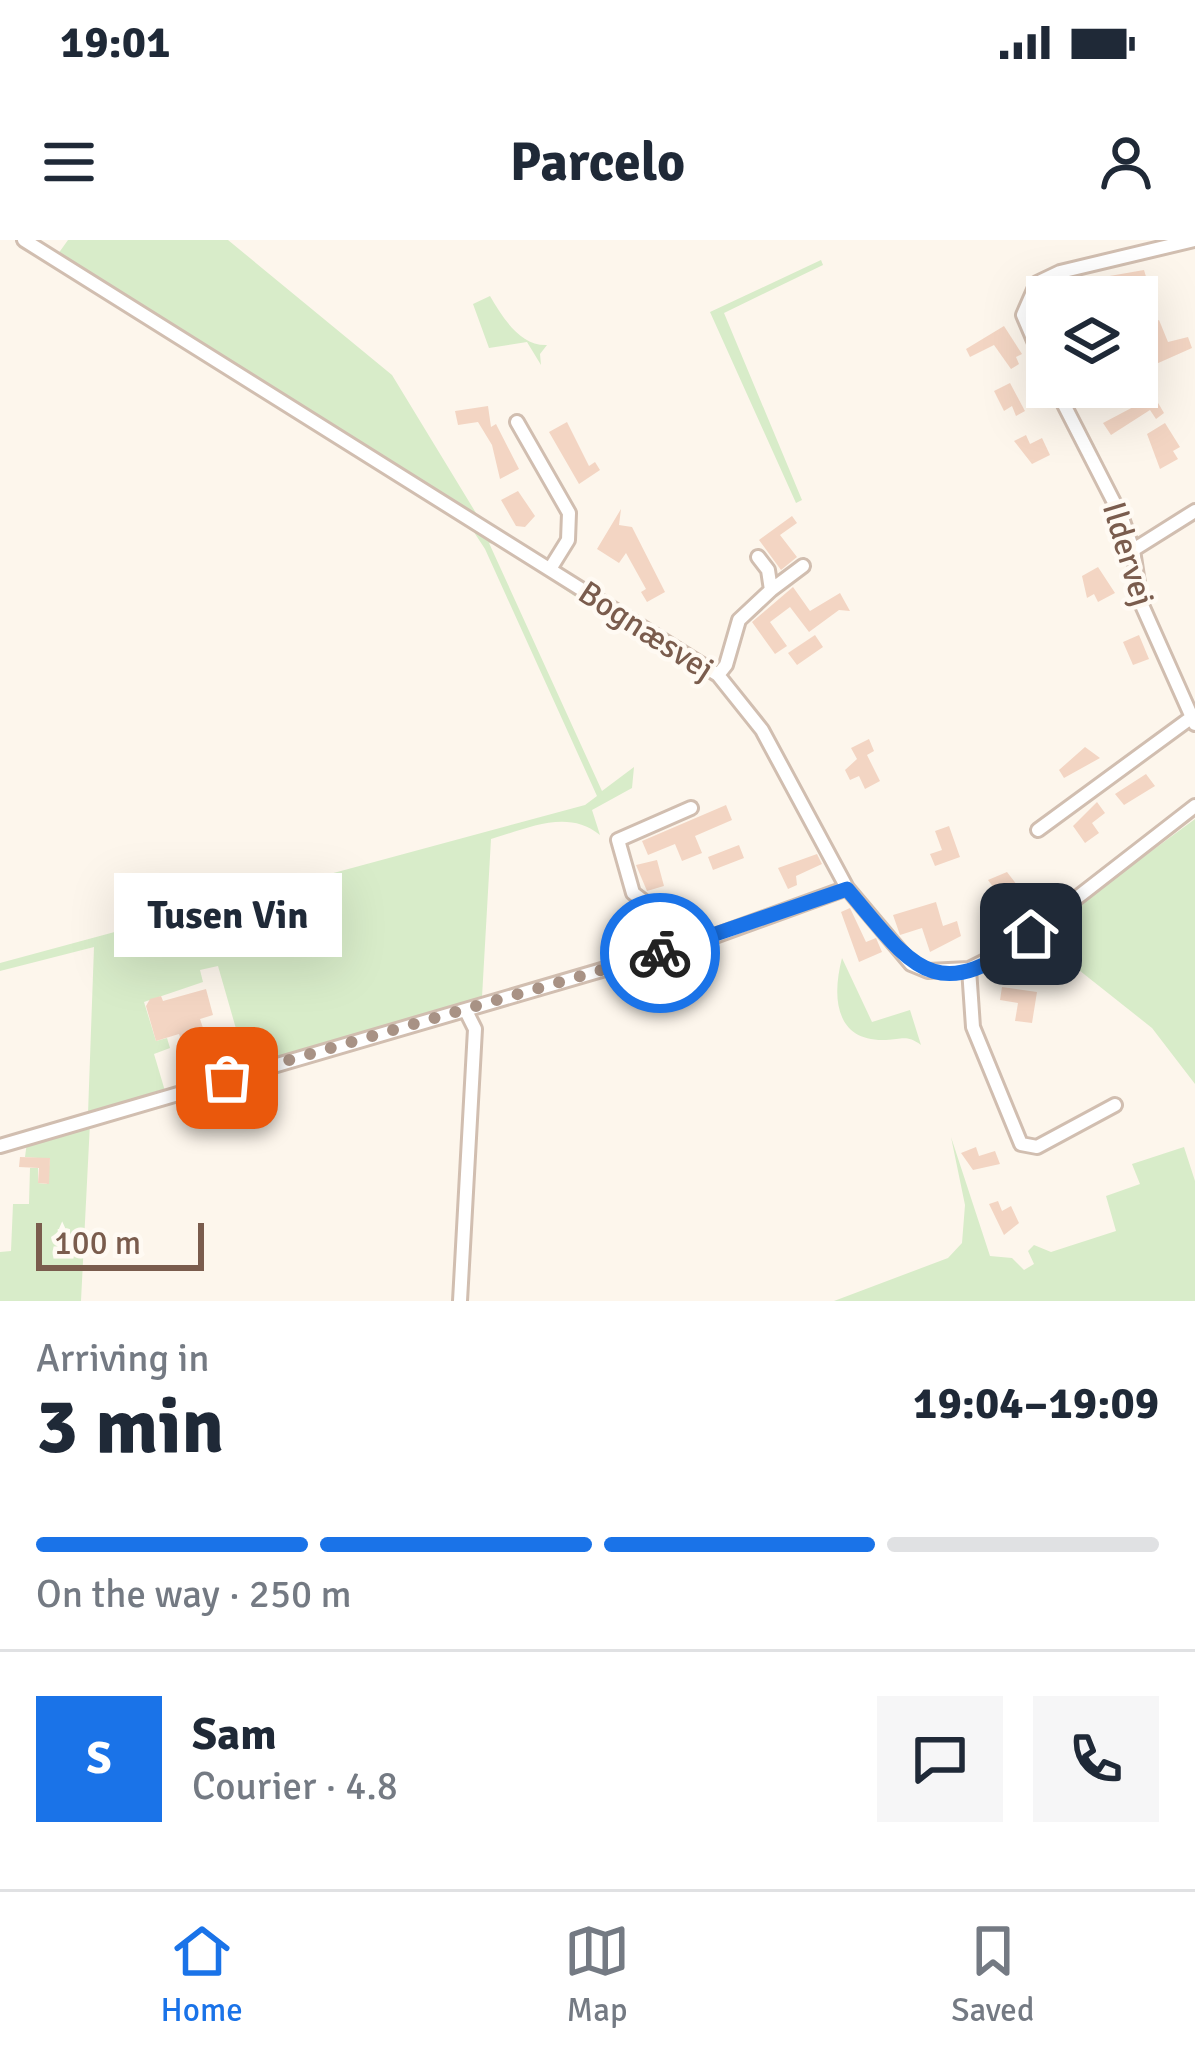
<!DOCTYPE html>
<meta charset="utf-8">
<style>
:root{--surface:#fff;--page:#f6f6f7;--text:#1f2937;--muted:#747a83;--line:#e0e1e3;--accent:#1a73e8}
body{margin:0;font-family:Signika,sans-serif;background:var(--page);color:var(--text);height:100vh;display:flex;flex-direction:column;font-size:45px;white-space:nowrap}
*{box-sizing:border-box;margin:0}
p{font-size:39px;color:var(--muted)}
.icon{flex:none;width:66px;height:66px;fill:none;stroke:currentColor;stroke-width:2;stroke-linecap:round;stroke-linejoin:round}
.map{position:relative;height:1061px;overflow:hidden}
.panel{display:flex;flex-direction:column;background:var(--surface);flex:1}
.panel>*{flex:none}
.buttons{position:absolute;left:1026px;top:36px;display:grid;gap:24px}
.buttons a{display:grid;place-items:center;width:132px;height:132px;border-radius:0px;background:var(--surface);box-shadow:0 12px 48px #0002;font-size:60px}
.scale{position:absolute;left:36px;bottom:30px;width:168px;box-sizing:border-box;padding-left:12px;border:6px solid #7a5c4d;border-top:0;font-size:33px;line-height:42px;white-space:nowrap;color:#7a5c4d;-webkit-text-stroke:9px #fffaf3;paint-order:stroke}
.pin{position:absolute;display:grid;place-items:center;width:102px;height:102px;color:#fff;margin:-51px;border-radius:24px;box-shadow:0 6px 18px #0006}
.courier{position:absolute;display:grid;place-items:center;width:120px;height:120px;margin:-60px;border:9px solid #1a73e8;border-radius:50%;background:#fff;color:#222;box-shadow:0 3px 15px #0007}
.bubble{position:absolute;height:84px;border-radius:0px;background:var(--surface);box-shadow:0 12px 48px #0002;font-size:39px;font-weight:800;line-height:84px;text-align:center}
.head em{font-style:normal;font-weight:800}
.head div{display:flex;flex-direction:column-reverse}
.head{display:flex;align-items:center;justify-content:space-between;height:204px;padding:0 36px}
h1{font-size:78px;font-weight:800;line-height:90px}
.bar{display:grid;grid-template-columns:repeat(4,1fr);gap:18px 12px;align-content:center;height:144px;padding:0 36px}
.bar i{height:15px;border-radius:9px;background:var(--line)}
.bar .active{background:var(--accent)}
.bar p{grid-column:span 4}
.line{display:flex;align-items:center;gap:30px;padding:0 36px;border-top:3px solid var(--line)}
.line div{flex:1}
.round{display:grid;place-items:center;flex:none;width:126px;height:126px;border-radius:0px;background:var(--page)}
.status{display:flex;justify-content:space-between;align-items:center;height:84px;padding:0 60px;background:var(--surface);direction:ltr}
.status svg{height:33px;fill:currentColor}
header{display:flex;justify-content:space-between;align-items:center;height:156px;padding:0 36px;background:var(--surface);font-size:54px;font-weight:800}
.menu{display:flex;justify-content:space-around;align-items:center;height:168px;border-top:3px solid var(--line);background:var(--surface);font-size:33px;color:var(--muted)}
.menu a{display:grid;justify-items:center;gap:6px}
.menu .active{color:var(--accent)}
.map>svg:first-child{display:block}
.green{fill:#d8ecc9}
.building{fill:#f3d5c3}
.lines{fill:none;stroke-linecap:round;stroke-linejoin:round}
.minor-casing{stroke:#d1beb0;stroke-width:18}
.minor{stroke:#fff;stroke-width:12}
.done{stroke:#a89285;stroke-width:12;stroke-dasharray:0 21.6}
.route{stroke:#1a73e8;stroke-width:15}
.labels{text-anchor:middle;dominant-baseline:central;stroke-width:9;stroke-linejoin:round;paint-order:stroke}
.street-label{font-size:33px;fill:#7a5c4d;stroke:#fffaf3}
</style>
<div class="status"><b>19:01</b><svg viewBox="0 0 49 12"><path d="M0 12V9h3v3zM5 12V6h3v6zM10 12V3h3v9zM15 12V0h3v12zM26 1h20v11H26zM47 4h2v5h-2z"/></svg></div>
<header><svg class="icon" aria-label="menu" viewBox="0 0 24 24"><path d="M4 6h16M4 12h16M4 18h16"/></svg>Parcelo<svg class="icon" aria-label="person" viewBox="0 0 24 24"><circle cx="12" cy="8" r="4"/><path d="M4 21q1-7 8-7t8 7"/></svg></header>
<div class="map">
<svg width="1195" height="1061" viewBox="0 0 1195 1061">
<rect width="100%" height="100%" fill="#fdf6ec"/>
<path class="green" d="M68 0H228L392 135 479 278 58 14Z
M821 20 823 25 724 73 802 260 796 263 710 72Z
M490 56C503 78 520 106 547 105L540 114 541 125 527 102 489 108 473 64Z
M468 283 596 362 592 368 501 306 489 303 602 551 634 527 632 548 592 570 600 595C567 568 527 589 491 599L482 757 247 827 218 726 200 730 203 742 144 762 156 801 167 798 170 808 154 814 165 851 88 874 94 707 0 731V723L585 565 597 556 485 309Z
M1195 579V844L1152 788 1036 696Z
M842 718 872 782 910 770 921 805C907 795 903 799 886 800 834 802 832 756 842 718Z
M90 883 81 1061H0V1012L11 1011 13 964H29L30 928H38V943L47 944 50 919 25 917 27 902Z
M951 897 990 1016 1012 1018 1024 1030 1034 1024 1028 1011 1034 1005 1051 1012 1116 991 1106 956 1140 944 1132 924 1184 907 1195 941V1061H834L948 1018 962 1003 965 965Z"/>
<path class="building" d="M1144 30 1147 40 1103 49 1107 57H1059L1098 38Z
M1159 80 1168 102 1188 97 1192 108 1156 124 1144 95 1137 98V88Z
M1004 86 1022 114 1016 117 1019 124 1011 129 994 105 970 117 966 109Z
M1010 143 1025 171 1016 176 1012 166 1004 171 994 151Z
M1154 156 1164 173 1156 179 1150 170 1111 195 1103 183Z
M488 166 491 187 496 184 519 229 500 239 492 205 478 182 458 185 455 171Z
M567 182 589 226 595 222 600 230 579 244 549 192Z
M1165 183 1180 207 1173 211 1178 219 1160 229 1147 194Z
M1026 195 1030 204 1042 198 1050 215 1032 224 1014 201Z
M518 251 535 276 525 287 516 286 501 260Z
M621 269 619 285 632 287 665 352 647 362 641 352 646 349 626 313 619 323 597 309Z
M792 276 797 283 780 295 797 317 781 330 759 300Z
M1098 327 1115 353 1098 362 1094 354 1087 358 1082 336Z
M793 347 810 371 840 353 850 371 839 370 809 392 790 367 770 382 787 406 775 414 752 382Z
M815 395 823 407 797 425 788 413Z
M1139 395 1149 419 1133 425 1123 402Z
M869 499 874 511 867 515 880 541 865 549 859 536 850 540 845 530 857 519 851 508Z
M1085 507 1100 518 1064 538 1059 530Z
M1146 534 1155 546 1124 565 1115 554Z
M1097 562 1105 573 1092 583 1099 593 1085 603 1073 586Z
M726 565 732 580 695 596 702 613 682 621 675 604 648 615 642 601Z
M949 586 960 617 935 626 930 614 942 610 935 591Z
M739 605 744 618 713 630 708 617Z
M817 614 822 624 796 636 797 645 788 649 778 628Z
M657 620 664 646 647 651 636 625Z
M1007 632 1027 658 1010 670 988 640Z
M936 662 943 686 957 681 961 696 930 712 922 688 900 695 893 675Z
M850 668 866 702 876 698 882 712 859 722 841 672Z
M1002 747 1037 752 1032 783 1015 781 1018 763 1000 760Z
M206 749 213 775 200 779 207 800 196 807 183 806 179 794 156 801 146 766 150 759 161 756 163 761Z
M976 907 979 916 995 911 1000 924 973 930 961 913Z
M20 917 50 918 49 944 38 943 39 928 19 927Z
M998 961 1002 971 1011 966 1019 983 1004 995 989 964Z"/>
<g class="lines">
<defs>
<path id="minor" d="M1047 131 1023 75 1037 43 1060 32 1194 0
M1055 147 1122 278 1133 310 1141 363 1195 484
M517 182 569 273 568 300 550 329
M1133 310 1195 271
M771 350 803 326
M718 435 726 425 739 380 771 350 768 330 758 317
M1038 590 1192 477
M847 648 911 724 928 731 969 729 1015 706 1195 566
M668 711 655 670 633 653 618 600 691 568
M969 729 973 787 1021 904 1037 907 1115 865
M0 906 701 701 847 648 762 490 718 435 24 0
M460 1061 475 789 466 771"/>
</defs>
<use href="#minor" class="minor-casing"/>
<use href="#minor" class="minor"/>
</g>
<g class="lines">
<path class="done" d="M227 838 660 713"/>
<path class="route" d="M660 713 847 649C910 723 934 772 1031 694"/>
</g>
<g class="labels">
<g class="street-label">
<text transform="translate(1128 314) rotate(73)">Ildervej</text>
<text transform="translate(646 391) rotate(33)">Bognæsvej</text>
</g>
</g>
</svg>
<div class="buttons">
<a><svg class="icon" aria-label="layers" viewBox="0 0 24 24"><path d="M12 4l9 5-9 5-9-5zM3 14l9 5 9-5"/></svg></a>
</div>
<div class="scale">100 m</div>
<div class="pin" style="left:227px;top:838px;background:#ea580c"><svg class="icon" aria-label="bag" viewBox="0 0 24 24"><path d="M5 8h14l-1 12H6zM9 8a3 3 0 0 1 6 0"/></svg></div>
<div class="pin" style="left:1031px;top:694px;background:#1f2937"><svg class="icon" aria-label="home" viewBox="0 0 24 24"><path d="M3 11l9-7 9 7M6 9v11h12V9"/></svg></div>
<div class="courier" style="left:660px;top:713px"><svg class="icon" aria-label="bike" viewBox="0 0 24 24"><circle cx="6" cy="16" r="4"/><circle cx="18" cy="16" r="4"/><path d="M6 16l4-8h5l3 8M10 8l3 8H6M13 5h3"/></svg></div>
<div class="bubble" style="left:114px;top:633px;width:228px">Tusen Vin</div>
</div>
<section class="panel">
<div class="head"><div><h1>3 min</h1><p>Arriving in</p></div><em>19:04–19:09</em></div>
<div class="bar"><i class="active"></i><i class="active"></i><i class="active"></i><i></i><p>On the way · 250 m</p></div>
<div class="line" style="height:216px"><b class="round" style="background:var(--accent);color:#fff">S</b><div><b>Sam</b><p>Courier · 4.8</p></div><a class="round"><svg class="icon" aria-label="chat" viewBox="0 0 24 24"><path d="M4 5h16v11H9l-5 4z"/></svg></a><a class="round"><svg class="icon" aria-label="phone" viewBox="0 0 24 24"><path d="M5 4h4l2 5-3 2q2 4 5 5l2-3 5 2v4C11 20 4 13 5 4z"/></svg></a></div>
</section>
<nav class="menu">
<a class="active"><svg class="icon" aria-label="home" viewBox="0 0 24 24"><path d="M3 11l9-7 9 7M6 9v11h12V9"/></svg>Home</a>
<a><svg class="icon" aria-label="map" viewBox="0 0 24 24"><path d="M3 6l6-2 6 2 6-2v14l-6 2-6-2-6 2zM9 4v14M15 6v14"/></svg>Map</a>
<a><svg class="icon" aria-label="saved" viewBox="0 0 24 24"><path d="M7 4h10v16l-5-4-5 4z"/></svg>Saved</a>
</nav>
